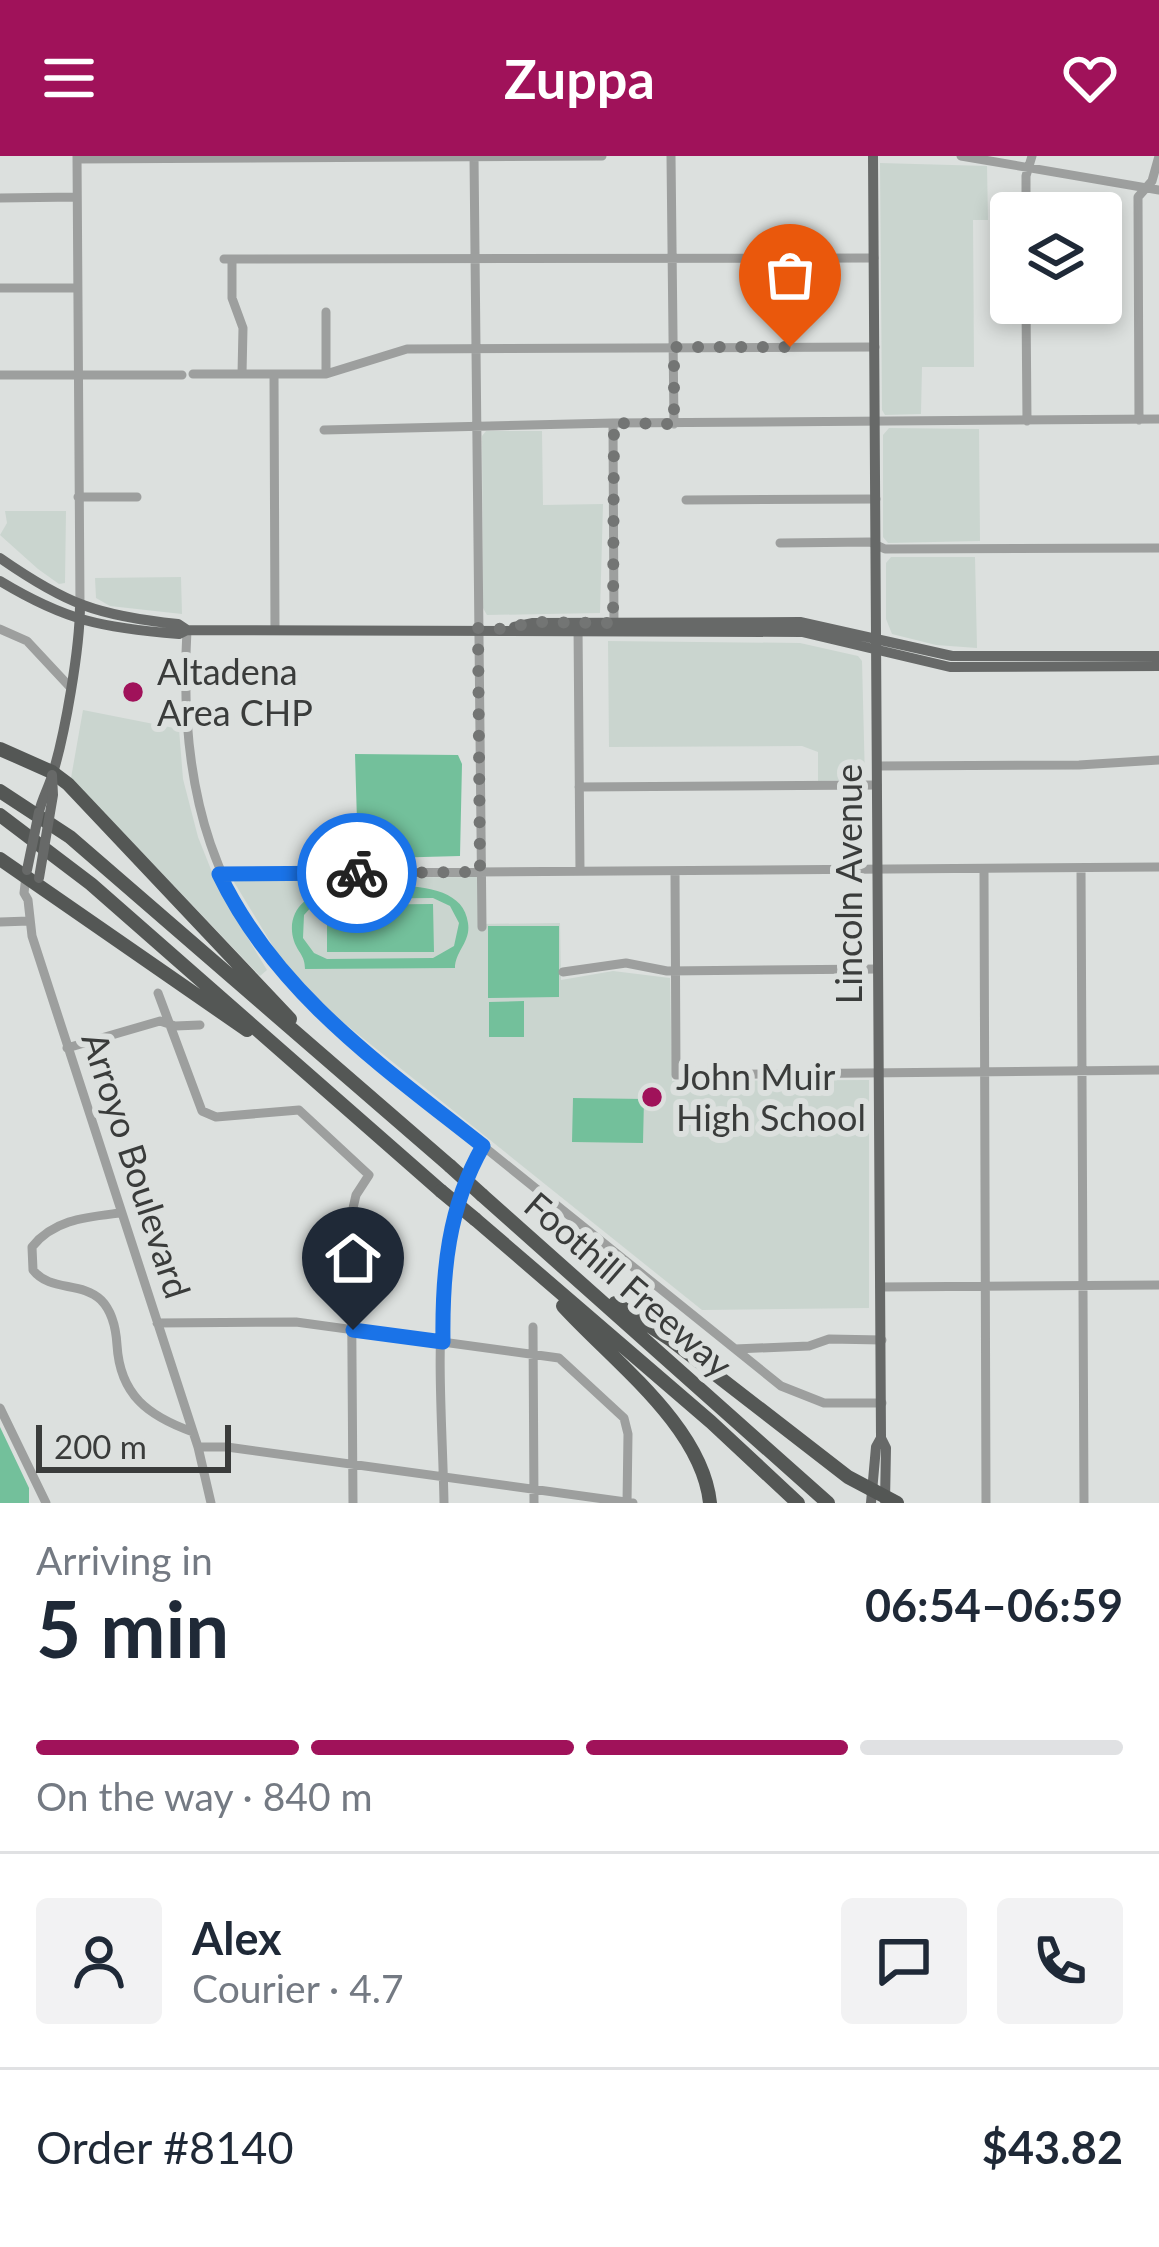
<!DOCTYPE html>
<meta charset="utf-8">
<style>
:root{--surface:#fff;--page:#f2f2f3;--text:#1f2937;--muted:#747a83;--line:#e0e1e3;--accent:#a0125a}
body{margin:0;font-family:Lato,sans-serif;background:var(--page);color:var(--text);height:100vh;display:flex;flex-direction:column;font-size:45px;white-space:nowrap}
*{box-sizing:border-box;margin:0}
p{font-size:39px;color:var(--muted)}
.icon{flex:none;width:66px;height:66px;fill:none;stroke:currentColor;stroke-width:2;stroke-linecap:round;stroke-linejoin:round}
.map{position:relative;height:1347px;overflow:hidden}
.side{display:flex;flex-direction:column;background:var(--surface);flex:1}
.side>*{flex:none}
.fabs{position:absolute;left:990px;top:36px;display:grid;gap:24px}
.fabs a{display:grid;place-items:center;width:132px;height:132px;border-radius:12px;background:var(--surface);box-shadow:0 6px 18px #0003;font-size:60px}
.scale{position:absolute;left:36px;bottom:30px;width:195px;box-sizing:border-box;padding-left:12px;border:6px solid #3a3c3b;border-top:0;font-size:33px;line-height:42px;white-space:nowrap;color:#3a3c3b;-webkit-text-stroke:9px #dce0de;paint-order:stroke}
.pin{position:absolute;display:grid;place-items:center;width:102px;height:102px;color:#fff;margin:-123px -51px;border-radius:50% 50% 50% 0;rotate:-45deg;box-shadow:0 0 12px #0007}
.pin .icon{rotate:45deg}
.courier{position:absolute;display:grid;place-items:center;width:120px;height:120px;margin:-60px;border:9px solid #1a73e8;border-radius:50%;background:#fff;color:#222;box-shadow:0 3px 15px #0007}
.summary em{font-style:normal;font-weight:700}
.summary div{display:flex;flex-direction:column-reverse}
.summary{display:flex;align-items:center;justify-content:space-between;height:204px;padding:0 36px}
h1{font-size:78px;font-weight:700;line-height:90px}
.bar{display:grid;grid-template-columns:repeat(4,1fr);gap:18px 12px;align-content:center;height:144px;padding:0 36px}
.bar i{height:15px;border-radius:9px;background:var(--line)}
.bar .current{background:var(--accent)}
.bar p{grid-column:span 4}
.line{display:flex;align-items:center;gap:30px;padding:0 36px;border-top:3px solid var(--line)}
.line div{flex:1}
.round{display:grid;place-items:center;flex:none;width:126px;height:126px;border-radius:12px;background:var(--page)}
header{display:flex;justify-content:space-between;align-items:center;height:156px;padding:0 36px;background:var(--accent);color:#fff;font-size:54px;font-weight:700}
.map>svg:first-child{display:block}
.built{fill:#cad5cf}
.green{fill:#73c09b;fill-rule:evenodd}
.lines{fill:none;stroke-linecap:round;stroke-linejoin:round}
.minor{stroke:#9d9f9e;stroke-width:9}
.major{stroke:#676968;stroke-width:10}
.highway{stroke:#545755;stroke-width:14}
.major-bridge{stroke:#676968;stroke-width:10}
.highway-bridge{stroke:#545755;stroke-width:14}
.done{stroke:#737574;stroke-width:12;stroke-dasharray:0 21.6}
.route{stroke:#1a73e8;stroke-width:15}
.poi-dot{fill:#a0125a;stroke:#dce0de;stroke-width:4.5}
.labels{text-anchor:middle;dominant-baseline:central;stroke-width:12;stroke-linejoin:round;paint-order:stroke}
.poi-label{font-size:36px;fill:#3a3c3b;stroke:#dce0de;text-anchor:start}
.street-label{font-size:36px;fill:#3a3c3b;stroke:#dce0de}
</style>
<header><svg class="icon" aria-label="menu" viewBox="0 0 24 24"><path d="M4 6h16M4 12h16M4 18h16"/></svg>Zuppa<svg class="icon" aria-label="heart" viewBox="0 0 24 24"><path d="M12 20l-8-8c-3-5 5-10 8-4 3-6 11-1 8 4z"/></svg></header>
<div class="map">
<svg width="1159" height="1347" viewBox="0 0 1159 1347">
<rect width="100%" height="100%" fill="#dce0de"/>
<path class="built" d="M880 7 987 10 988 64H973L974 211H922L921 258 885 259 882 254Z
M889 272 979 273 980 385 888 387 883 381V279Z
M486 275H542L543 349 603 348 600 457 487 459 483 452 482 280Z
M5 355H66L65 427 59 428 38 413 0 379 7 367Z
M891 401H975L977 492 936 489 892 478 886 463V407Z
M181 421 182 458 110 450 96 442 95 422Z
M608 485 800 487 858 500 862 505 865 624 818 625V596L802 590 609 591Z
M83 554 179 573 183 623 198 681 220 736 267 814 260 820 71 622Z
M477 721 478 768 560 767 561 824 613 815 670 822 672 925 869 924V1152L702 1154 334 859 282 805 234 726 235 722Z"/>
<path class="green" d="M355 598 458 599 462 608 460 700 387 702 357 665Z
M332 733C369 732 462 716 468 767 471 786 455 795 455 812L305 813C305 799 298 797 294 785 285 757 306 737 332 733ZM433 742 450 750 459 767 454 790 433 802 327 803 314 797 303 782 304 759 314 748 327 743Z
M433 748 434 796H327V749Z
M488 770H559V841L488 842Z
M524 845V881H489V846Z
M573 942 644 943 643 987 572 986Z
M0 1271 29 1332V1347H0Z"/>
<g class="lines">
<path class="minor" d="M77 0 80 449
M474 0 482 771
M671 0 674 268
M961 0 1159 34
M77 3 602 0
M0 42 77 41
M1026 57V20L1032 0
M224 103 874 102
M232 104V142L243 172 242 218
M0 132H77
M1026 147 1027 265
M326 156V218
M193 218H326L407 193 875 191
M274 218 275 474
M0 219H182
M1139 264 1138 41 1152 25 1159 0
M613 267 614 471
M324 274 613 267 1159 263
M78 341H137
M686 344 876 343
M780 387 870 386 885 393 1159 392
M578 469 580 715
M0 473 27 485 69 530
M187 474C178 633 211 754 329 866L781 1230 824 1247H882
M877 610 1079 609 1159 604
M579 631 877 629
M1081 712 1084 1347
M984 714 986 1347
M675 715 676 919 1159 914
M219 718 1159 711
M26 720 24 737 28 744 32 780 198 1291 211 1347
M0 766 29 765
M563 816 626 807 667 815 878 813
M158 837 202 955 216 961 299 954 369 1019 356 1039 351 1061 353 1347
M67 892 160 865 175 870 200 869
M120 1057C88 1061 54 1063 32 1091L33 1114C50 1136 81 1125 101 1144 113 1156 116 1173 117 1189 120 1239 148 1260 193 1276
M880 1131 1159 1129
M157 1167 296 1166 559 1202 624 1262 628 1278 627 1347
M533 1171 534 1347
M735 1193 809 1190 829 1183 882 1184
M0 1252 46 1347
M198 1291H227L633 1347
M444 1347C442 1231 425 1094 483 990"/>
<path class="major" d="M873 0 881 1282 886 1292 885 1345
M0 402C66 448 98 460 178 468L187 474
M0 425C66 465 103 472 179 478L187 474 802 476 950 511 1159 510
M514 471 533 467 800 466 952 500H1159
M39 656C42 643 48 633 52 620 65 579 80 492 80 449
M871 1347 876 1291 881 1282"/>
<path class="highway" d="M0 593 52 616 68 628 290 863
M0 635 70 681 450 1010
M0 659 91 728 441 1035
M0 703 247 874
M482 1039 828 1347
M475 1063 711 1266 798 1347
M615 1147 671 1184 848 1321 897 1347
M563 1150C613 1205 702 1270 710 1347"/>
<path class="major-bridge" d="M27 714 39 656
M39 722 53 639 52 619"/>
<path class="highway-bridge" d="M450 1010 482 1039
M441 1035 475 1063"/>
</g>
<g class="lines">
<path class="done" d="M357 717 480 716 478 472 505 473 533 466 613 467 614 267 674 268V191H790"/>
<path class="route" d="M353 1174 443 1186C442 1117 448 1051 483 990 382 910 276 837 219 718L357 717"/>
</g>
<g class="poi-dot">
<circle cx="133" cy="536" r="12"/>
<circle cx="652" cy="941" r="12"/>
</g>
<g class="labels">
<g class="poi-label">
<text x="157" y="515">Altadena<tspan x="157" dy="41">Area CHP</tspan></text>
<text x="676" y="920">John Muir<tspan x="676" dy="41">High School</tspan></text>
</g>
<g class="street-label">
<text transform="translate(848 728) rotate(-90)">Lincoln Avenue</text>
<text transform="translate(137 1009) rotate(72)">Arroyo Boulevard</text>
<text transform="translate(629 1128) rotate(41)">Foothill Freeway</text>
</g>
</g>
</svg>
<div class="fabs">
<a><svg class="icon" aria-label="layers" viewBox="0 0 24 24"><path d="M12 4l9 5-9 5-9-5zM3 14l9 5 9-5"/></svg></a>
</div>
<div class="scale">200 m</div>
<div class="pin" style="left:790px;top:191px;background:#ea580c"><svg class="icon" aria-label="bag" viewBox="0 0 24 24"><path d="M5 8h14l-1 12H6zM9 8a3 3 0 0 1 6 0"/></svg></div>
<div class="pin" style="left:353px;top:1174px;background:#1f2937"><svg class="icon" aria-label="home" viewBox="0 0 24 24"><path d="M3 11l9-7 9 7M6 9v11h12V9"/></svg></div>
<div class="courier" style="left:357px;top:717px"><svg class="icon" aria-label="bike" viewBox="0 0 24 24"><circle cx="6" cy="16" r="4"/><circle cx="18" cy="16" r="4"/><path d="M6 16l4-8h5l3 8M10 8l3 8H6M13 5h3"/></svg></div>
</div>
<section class="side">
<div class="summary"><div><h1>5 min</h1><p>Arriving in</p></div><em>06:54–06:59</em></div>
<div class="bar"><i class="current"></i><i class="current"></i><i class="current"></i><i></i><p>On the way · 840 m</p></div>
<div class="line" style="height:216px"><a class="round"><svg class="icon" aria-label="person" viewBox="0 0 24 24"><circle cx="12" cy="8" r="4"/><path d="M4 21q1-7 8-7t8 7"/></svg></a><div><b>Alex</b><p>Courier · 4.7</p></div><a class="round"><svg class="icon" aria-label="chat" viewBox="0 0 24 24"><path d="M4 5h16v11H9l-5 4z"/></svg></a><a class="round"><svg class="icon" aria-label="phone" viewBox="0 0 24 24"><path d="M5 4h4l2 5-3 2q2 4 5 5l2-3 5 2v4C11 20 4 13 5 4z"/></svg></a></div>
<div class="line" style="height:156px"><div>Order #8140</div><b>$43.82</b></div>
</section>
